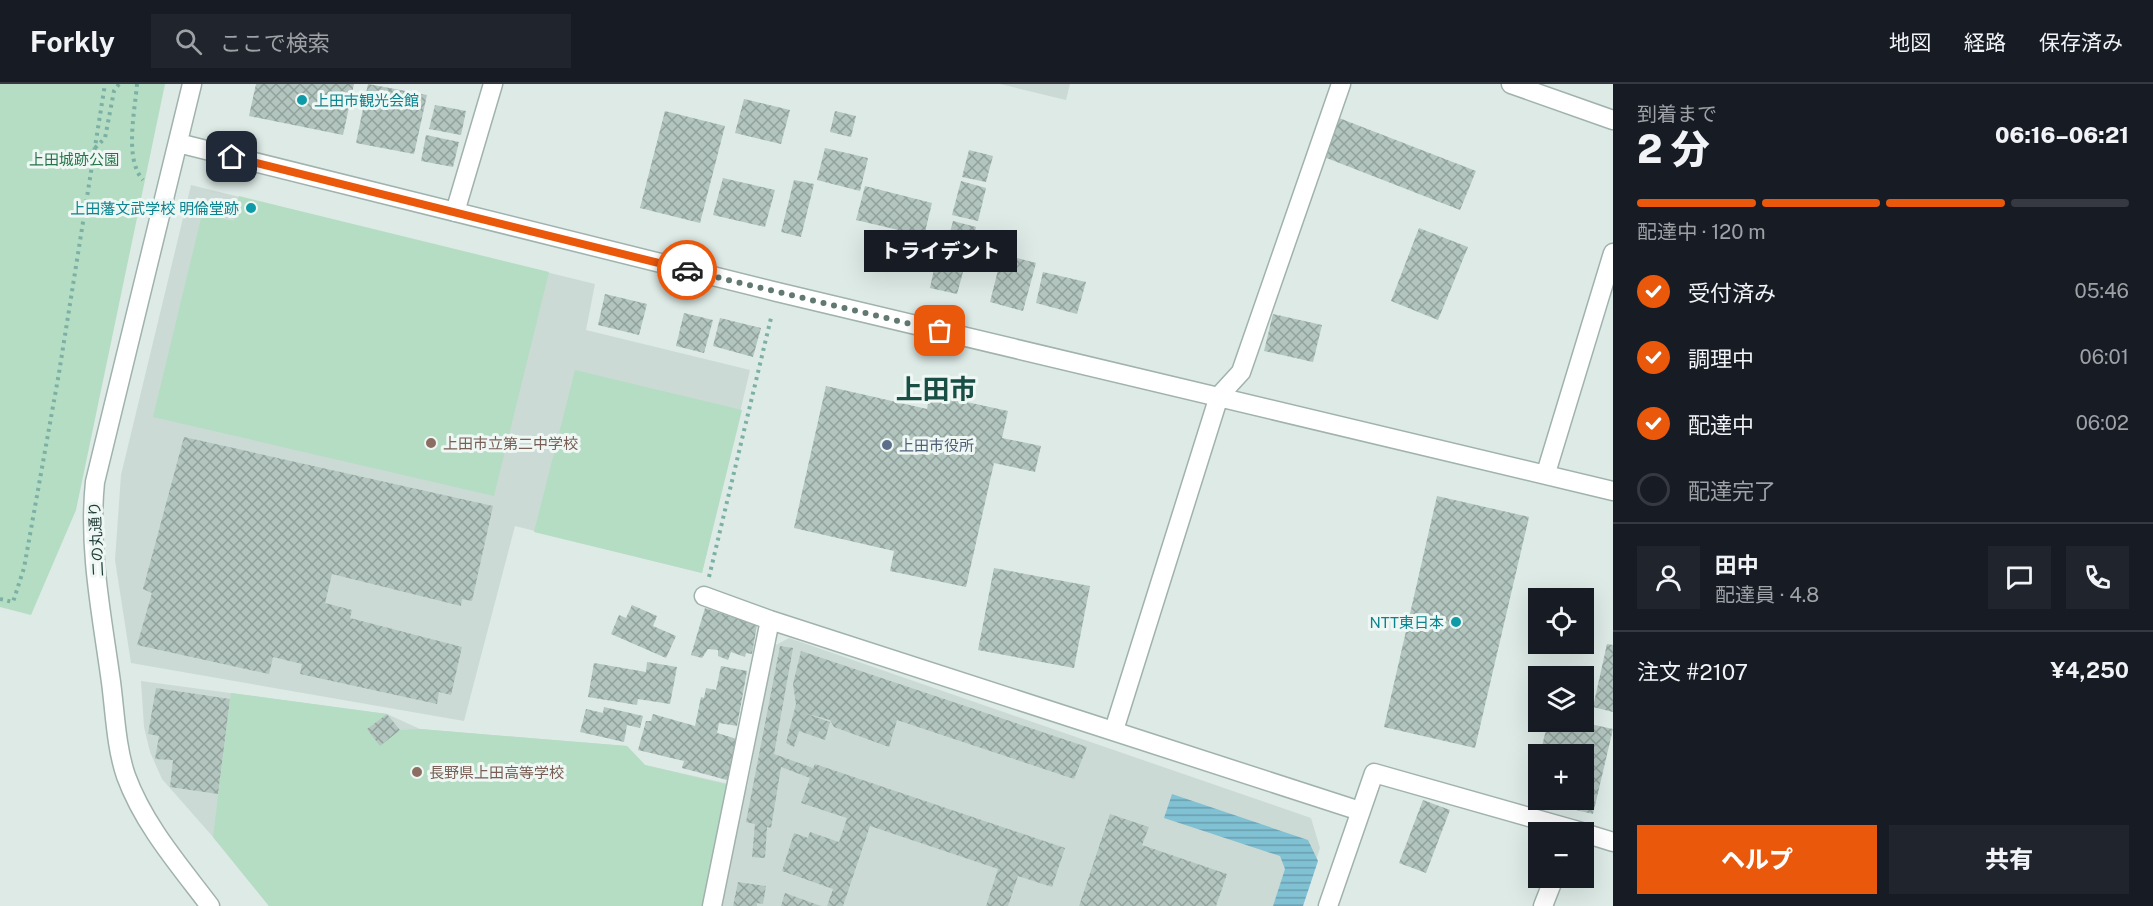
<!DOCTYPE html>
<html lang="ja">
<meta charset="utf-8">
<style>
:root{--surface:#171b24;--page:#20242c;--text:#f1f3f6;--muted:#9ea1a6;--line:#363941;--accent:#ea580c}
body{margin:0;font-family:"Public Sans","Noto Sans JP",sans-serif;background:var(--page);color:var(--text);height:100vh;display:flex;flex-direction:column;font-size:22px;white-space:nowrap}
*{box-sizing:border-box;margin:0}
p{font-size:20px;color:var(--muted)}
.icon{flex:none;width:33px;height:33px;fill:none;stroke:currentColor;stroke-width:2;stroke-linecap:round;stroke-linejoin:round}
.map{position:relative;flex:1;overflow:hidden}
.panel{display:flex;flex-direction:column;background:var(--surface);width:540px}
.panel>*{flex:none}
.controls{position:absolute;left:1528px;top:504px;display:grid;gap:12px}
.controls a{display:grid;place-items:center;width:66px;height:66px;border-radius:0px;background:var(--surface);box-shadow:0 6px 24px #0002;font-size:30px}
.pin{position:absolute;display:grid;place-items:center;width:51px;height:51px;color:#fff;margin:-26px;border-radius:12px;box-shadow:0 3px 9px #0006}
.courier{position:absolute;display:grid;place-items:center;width:60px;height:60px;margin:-30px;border:4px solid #ea580c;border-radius:50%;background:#fff;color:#222;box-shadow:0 2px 8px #0007}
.bubble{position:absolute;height:42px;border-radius:0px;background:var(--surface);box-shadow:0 6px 24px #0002;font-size:20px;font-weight:800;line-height:42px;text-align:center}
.head em{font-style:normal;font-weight:800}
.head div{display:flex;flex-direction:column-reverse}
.head{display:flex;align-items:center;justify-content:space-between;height:102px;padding:0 24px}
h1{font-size:39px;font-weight:800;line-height:45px}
.bar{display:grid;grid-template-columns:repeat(4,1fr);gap:9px 6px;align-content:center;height:72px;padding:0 24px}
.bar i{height:8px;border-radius:4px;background:var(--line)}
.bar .selected{background:var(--accent)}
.bar p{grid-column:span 4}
.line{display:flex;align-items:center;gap:15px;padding:0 24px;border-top:2px solid var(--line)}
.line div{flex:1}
.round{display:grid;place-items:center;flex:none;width:63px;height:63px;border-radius:0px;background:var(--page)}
ol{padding:0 24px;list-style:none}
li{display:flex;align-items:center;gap:18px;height:66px}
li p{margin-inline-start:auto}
li .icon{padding:6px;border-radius:50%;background:var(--accent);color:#fff;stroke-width:4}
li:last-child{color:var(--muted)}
li i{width:33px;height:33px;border:3px solid var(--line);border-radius:50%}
.button{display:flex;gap:12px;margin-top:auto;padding:12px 24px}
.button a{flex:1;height:69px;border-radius:0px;background:var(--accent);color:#fff;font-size:24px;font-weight:800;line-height:69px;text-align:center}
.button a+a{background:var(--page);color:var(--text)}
header{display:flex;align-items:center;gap:36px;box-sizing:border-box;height:84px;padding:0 30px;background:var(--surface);border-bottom:2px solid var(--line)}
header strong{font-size:28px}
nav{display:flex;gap:33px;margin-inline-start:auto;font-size:21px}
.search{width:420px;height:54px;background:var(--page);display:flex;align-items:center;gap:15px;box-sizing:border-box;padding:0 21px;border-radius:0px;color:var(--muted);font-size:22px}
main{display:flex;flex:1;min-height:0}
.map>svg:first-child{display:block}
.built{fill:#ccdad5}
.park{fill:#b4ddc3}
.water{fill:url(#water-rules)}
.building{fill:url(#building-cross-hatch)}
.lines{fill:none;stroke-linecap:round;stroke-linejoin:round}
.minor-casing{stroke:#a0b2ad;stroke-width:21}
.path{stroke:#7cb0a4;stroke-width:4;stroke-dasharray:3 4.5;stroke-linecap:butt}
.minor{stroke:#fff;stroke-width:18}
.done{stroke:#617873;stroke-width:6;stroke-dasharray:0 10.8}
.route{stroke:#ea580c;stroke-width:8}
.culture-dot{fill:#0f9aa8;stroke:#eef7f3;stroke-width:2}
.education-dot{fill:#8d6e63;stroke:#eef7f3;stroke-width:2}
.service-dot{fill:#5c6f8a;stroke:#eef7f3;stroke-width:2}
.labels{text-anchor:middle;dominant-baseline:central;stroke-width:6;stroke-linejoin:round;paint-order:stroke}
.culture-label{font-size:15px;fill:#0d838f;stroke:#eef7f3;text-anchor:end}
.park-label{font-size:15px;fill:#26744a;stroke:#eef7f3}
.education-label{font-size:15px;fill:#785e54;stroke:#eef7f3;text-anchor:start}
.service-label{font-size:15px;fill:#4e5e75;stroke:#eef7f3;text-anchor:start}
.street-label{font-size:15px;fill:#1e3b35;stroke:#eef7f3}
.town-label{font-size:27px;font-weight:bold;fill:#194e45;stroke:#eef7f3}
</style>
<header>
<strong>Forkly</strong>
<div class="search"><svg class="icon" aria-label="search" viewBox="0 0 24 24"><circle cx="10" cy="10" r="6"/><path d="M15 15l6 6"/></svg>ここで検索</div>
<nav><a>地図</a><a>経路</a><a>保存済み</a></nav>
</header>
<main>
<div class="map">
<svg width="1613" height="822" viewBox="0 0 1613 822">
<defs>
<pattern id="water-rules" width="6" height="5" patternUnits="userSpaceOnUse" patternTransform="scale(1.5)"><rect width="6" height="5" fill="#81c1d4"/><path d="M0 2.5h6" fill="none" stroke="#699ead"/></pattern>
<pattern id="building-cross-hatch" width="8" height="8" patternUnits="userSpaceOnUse" patternTransform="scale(1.5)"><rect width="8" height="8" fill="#b3c5bf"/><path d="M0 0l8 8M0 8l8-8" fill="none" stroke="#91a19c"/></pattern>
</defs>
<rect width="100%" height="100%" fill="#ddeae6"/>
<path class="built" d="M1000 0H1070L1066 16Z
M191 101 595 200 586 246 750 286 702 489 515 442 464 637 131 579 115 476 121 391Z
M789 554 1311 734 1320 764 1301 822H269L213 753 162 695 150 668 144 643 141 597 387 630 420 645 627 662 645 681 747 704 774 562Z"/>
<path class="park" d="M0 0H165L76 426 31 531 0 523Z
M239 112 549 188 494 412 153 333 202 130 234 137Z
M575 286 742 326 702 489 534 448Z
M231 609 387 630 367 645 380 661 400 646 420 645 627 662 645 681 737 703 712 822H269L213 753Z"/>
<path class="water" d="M1172 710 1308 756 1318 777 1303 822H1273L1285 785 1280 772 1164 734Z"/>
<path class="building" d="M256 0H354L343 51 249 32Z
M368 0 427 11 414 70 356 59Z
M744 15 790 26 781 60 735 49Z
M435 21 466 27 461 51 429 45Z
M665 27 725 42 700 139 640 124Z
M835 27 856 32 851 53 830 48Z
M1339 34 1476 87 1460 126 1324 73Z
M426 51 459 58 453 83 421 77Z
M825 64 868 74 860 107 817 96Z
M969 66 993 72 986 98 962 93Z
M723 94 775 106 765 143 713 131Z
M794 96 814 100 801 153 781 148Z
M961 97 986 104 978 137 952 131Z
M865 102 932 119 924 152 856 136Z
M953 137 976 143 973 157 949 152Z
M1419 144 1468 163 1438 236 1391 217Z
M947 154 971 161 967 176 943 170Z
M1002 170 1036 179 1023 227 990 218Z
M935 181 963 188 957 210 930 204Z
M1043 188 1086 198 1077 230 1036 219Z
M605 210 647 220 639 251 598 241Z
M684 229 713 236 704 269 676 262Z
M1273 230 1322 241 1313 278 1264 267Z
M720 234 761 244 753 273 713 262Z
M826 302 927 325 930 310 1008 327 1002 354 1041 362 1035 388 994 379 966 503 890 487 894 467 794 444Z
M184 353 493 422 472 517 462 515 461 522 332 490 325 519 352 526 350 534 462 563 451 611 439 608 437 620 300 590 302 580 273 573 269 590 137 561 152 509 143 505Z
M1437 412 1529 433 1475 664 1384 643Z
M994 484 1090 502 1074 584 978 566Z
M632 521 657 532 653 542 676 552 666 574 611 550 619 531 626 534Z
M705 524 757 541 752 570 746 569 745 573 731 568 728 576 718 572V566L708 565 702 574 691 571Z
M1607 560 1613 561V628L1593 623Z
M780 562 793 564 774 670 813 684 815 680 1065 764 1052 803 1018 792 1008 822H986L998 785 870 742 843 822H827L833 805 782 787 794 749 808 754 810 748 839 758 847 734 801 719 810 694 781 683 771 744 767 743 765 774 752 773 755 740 746 738Z
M801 567 1087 663 1074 695 897 636 889 663 834 643 830 636 804 629 830 638 825 656 799 647 794 663 786 659 796 620 793 600Z
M647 578 677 583 670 620 638 615 637 621 588 613 594 579 646 588Z
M721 582 747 587 737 642 719 639 717 649 737 655 727 696 682 684 684 677 638 666 646 637H651L653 630 695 642 701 613 704 614 706 604 716 606Z
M156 604 230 615 218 710 170 703 173 676 155 675 159 652 148 650Z
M604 623 643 632 640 644 627 641 624 658 580 648 586 625 603 629Z
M387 630 400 646 380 662 367 645Z
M1548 638H1581L1613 645 1593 730 1529 715 1538 677 1539 716H1584V670H1540Z
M1423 716 1450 726 1426 789 1399 779Z
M1110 730 1149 743 1142 761 1227 790 1216 822H1079Z
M738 798 766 802 763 820 757 819V822H733Z
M785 809 821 822H781Z"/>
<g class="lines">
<defs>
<path id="minor" d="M192 0 95 398C88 465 102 532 111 598 115 628 116 663 126 692 144 741 179 781 210 822
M1511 0 1613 36
M178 59 777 208 1613 407
M455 128 493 0
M1546 389 1613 169
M704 512 770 536 1360 727
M1114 646 1219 312 1241 288 1341 0
M1584 749 1613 758
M712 822 770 536
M1328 822 1374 689 1582 748
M1543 822 1554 794"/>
</defs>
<use href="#minor" class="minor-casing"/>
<path class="path" d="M137 0C135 27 124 75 143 96
M95 64 105 54 114 7 119 0
M709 493 771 234
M0 515 13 518 24 484 59 289 105 0"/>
<use href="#minor" class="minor"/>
</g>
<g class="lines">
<path class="done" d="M687 186 940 247"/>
<path class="route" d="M232 73 687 186"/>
</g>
<g class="culture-dot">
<circle cx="302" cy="16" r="6"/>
<circle cx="251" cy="124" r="6"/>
<circle cx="1456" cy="538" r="6"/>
</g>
<g class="education-dot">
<circle cx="431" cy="359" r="6"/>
<circle cx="417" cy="688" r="6"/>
</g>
<circle class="service-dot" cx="887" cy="361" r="6"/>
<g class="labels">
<g class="culture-label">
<text x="314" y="16" text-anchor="start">上田市観光会館</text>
<text x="239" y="124">上田藩文武学校 明倫堂跡</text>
<text x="1444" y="538">NTT東日本</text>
</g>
<g class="park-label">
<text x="74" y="75">上田城跡公園</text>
</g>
<g class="education-label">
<text x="443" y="359">上田市立第二中学校</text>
<text x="429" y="688">長野県上田高等学校</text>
</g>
<g class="service-label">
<text x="899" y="361">上田市役所</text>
</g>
<g class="street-label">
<text transform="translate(96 455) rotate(-93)">二の丸通り</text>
</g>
<g class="town-label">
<text x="936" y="305">上田市</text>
</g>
</g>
</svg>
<div class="controls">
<a><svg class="icon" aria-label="locate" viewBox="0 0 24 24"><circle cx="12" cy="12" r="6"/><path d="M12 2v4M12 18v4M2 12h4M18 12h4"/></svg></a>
<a><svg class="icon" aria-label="layers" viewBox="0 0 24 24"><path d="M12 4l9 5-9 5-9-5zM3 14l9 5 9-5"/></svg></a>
<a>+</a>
<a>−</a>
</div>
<div class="pin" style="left:940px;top:247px;background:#ea580c"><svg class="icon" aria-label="bag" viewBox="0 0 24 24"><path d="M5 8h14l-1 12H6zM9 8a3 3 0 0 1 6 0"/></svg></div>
<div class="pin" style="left:232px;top:73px;background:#1f2937"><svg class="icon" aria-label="home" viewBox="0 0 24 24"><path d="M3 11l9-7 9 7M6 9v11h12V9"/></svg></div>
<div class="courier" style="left:687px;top:186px"><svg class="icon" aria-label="car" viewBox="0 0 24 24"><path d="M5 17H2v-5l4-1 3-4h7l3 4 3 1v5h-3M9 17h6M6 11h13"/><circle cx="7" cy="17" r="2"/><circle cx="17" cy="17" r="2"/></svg></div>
<div class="bubble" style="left:864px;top:146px;width:153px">トライデント</div>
</div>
<section class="panel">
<div class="head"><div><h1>2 分</h1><p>到着まで</p></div><em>06:16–06:21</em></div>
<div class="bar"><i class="selected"></i><i class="selected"></i><i class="selected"></i><i></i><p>配達中 · 120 m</p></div>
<ol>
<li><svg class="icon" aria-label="check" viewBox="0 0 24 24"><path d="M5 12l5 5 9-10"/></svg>受付済み<p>05:46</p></li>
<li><svg class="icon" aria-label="check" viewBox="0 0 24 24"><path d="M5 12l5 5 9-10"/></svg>調理中<p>06:01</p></li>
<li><svg class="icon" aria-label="check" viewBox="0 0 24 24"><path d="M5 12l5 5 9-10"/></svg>配達中<p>06:02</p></li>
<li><i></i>配達完了</li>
</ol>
<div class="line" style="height:108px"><a class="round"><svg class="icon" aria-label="person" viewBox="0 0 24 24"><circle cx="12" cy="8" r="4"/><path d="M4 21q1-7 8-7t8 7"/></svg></a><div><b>田中</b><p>配達員 · 4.8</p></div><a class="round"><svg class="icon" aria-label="chat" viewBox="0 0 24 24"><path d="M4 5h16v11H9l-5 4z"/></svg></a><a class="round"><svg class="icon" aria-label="phone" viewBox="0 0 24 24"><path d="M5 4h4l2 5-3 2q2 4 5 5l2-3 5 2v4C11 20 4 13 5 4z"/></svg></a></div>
<div class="line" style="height:78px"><div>注文 #2107</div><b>¥4,250</b></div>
<div class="button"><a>ヘルプ</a><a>共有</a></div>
</section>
</main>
